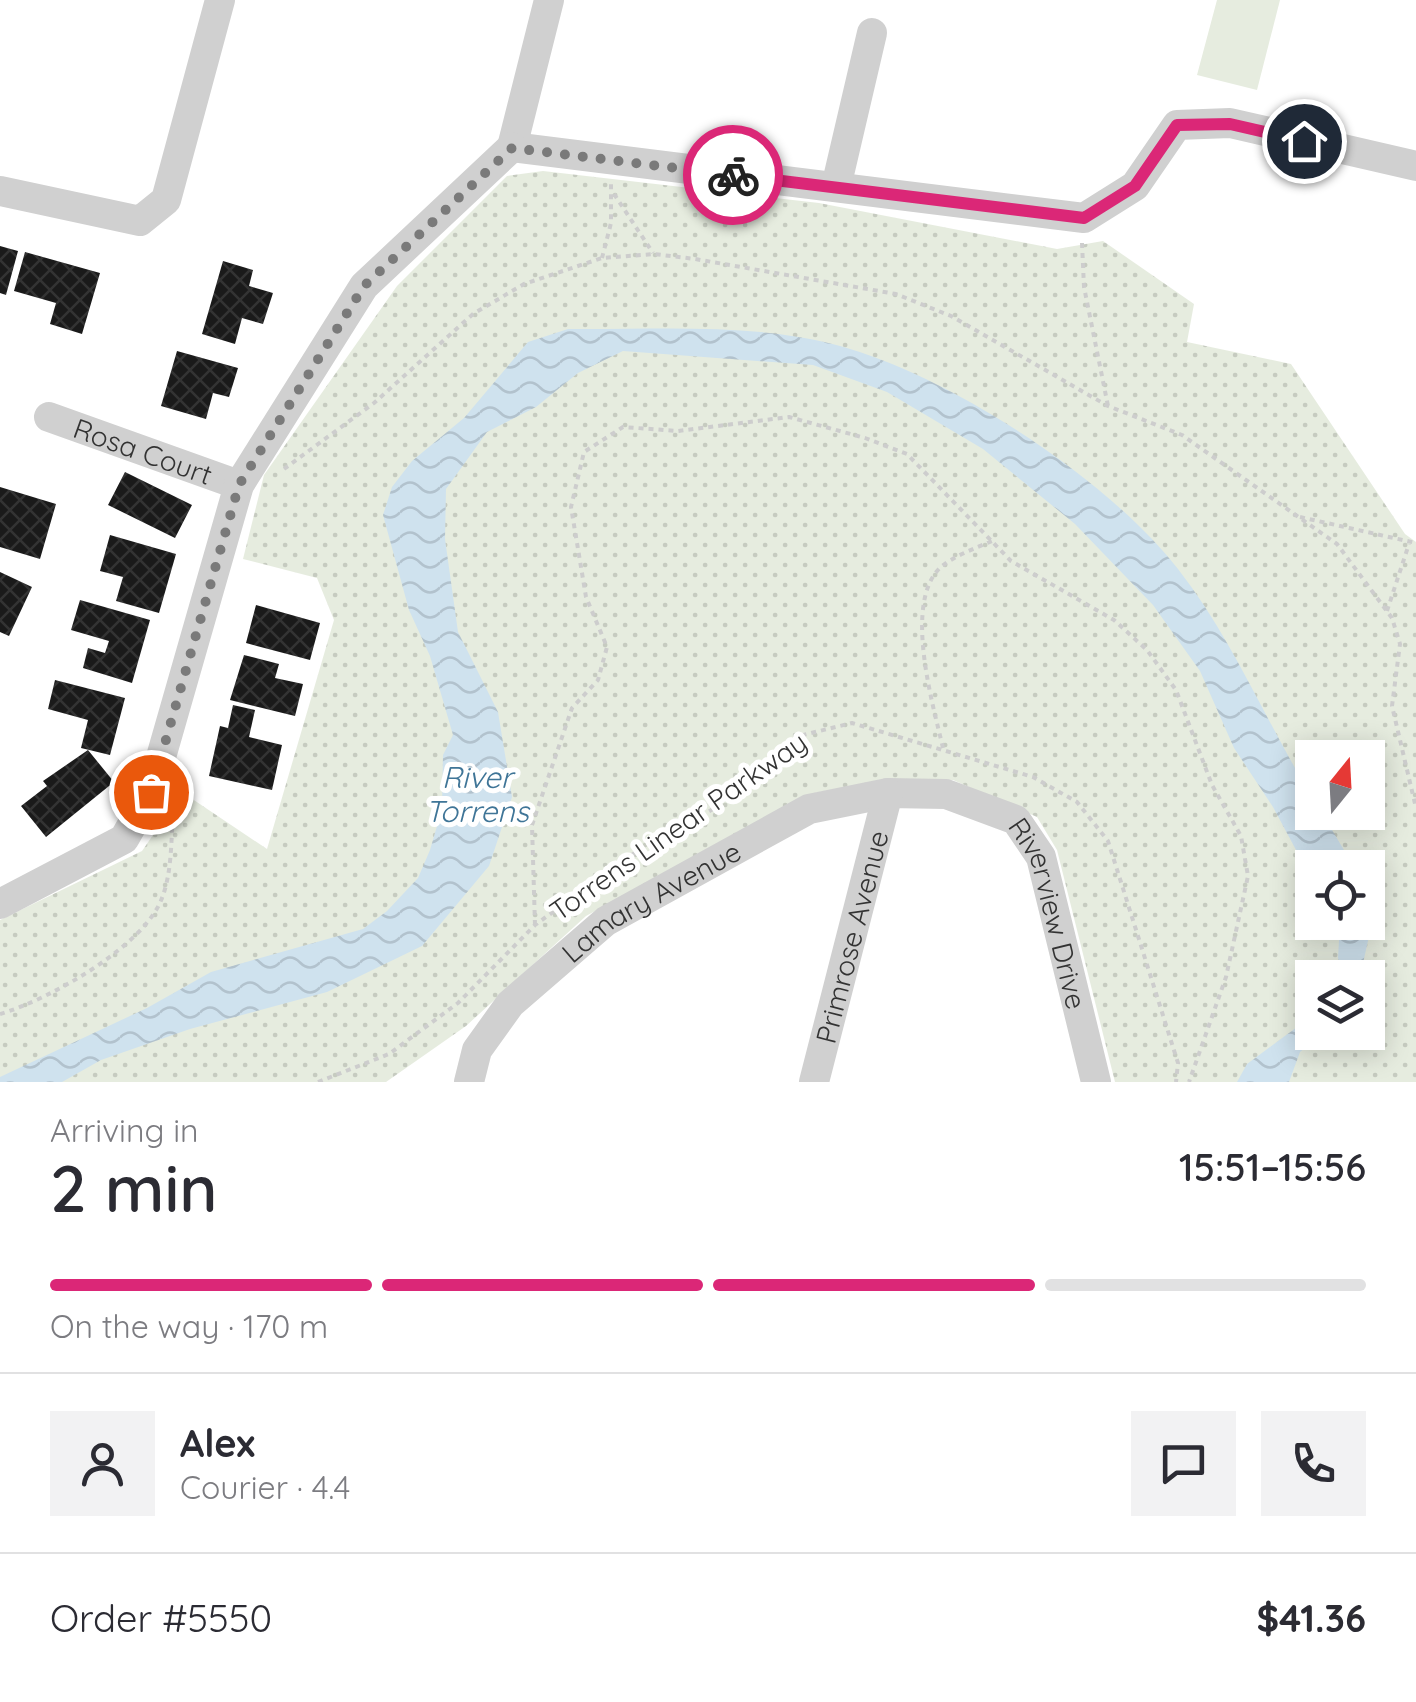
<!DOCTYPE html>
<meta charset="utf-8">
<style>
:root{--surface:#fff;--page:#f2f2f3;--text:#2b2b33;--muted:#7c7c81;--line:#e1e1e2;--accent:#db2777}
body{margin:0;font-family:Quicksand,sans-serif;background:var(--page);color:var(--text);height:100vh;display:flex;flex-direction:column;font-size:38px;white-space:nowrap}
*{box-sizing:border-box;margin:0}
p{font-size:32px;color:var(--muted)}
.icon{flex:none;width:55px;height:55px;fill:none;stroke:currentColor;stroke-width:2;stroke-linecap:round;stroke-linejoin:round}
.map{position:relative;height:1082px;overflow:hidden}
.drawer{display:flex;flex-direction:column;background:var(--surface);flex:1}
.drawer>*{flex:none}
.needle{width:65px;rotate:18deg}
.controls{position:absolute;left:1295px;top:740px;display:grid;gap:20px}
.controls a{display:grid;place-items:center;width:90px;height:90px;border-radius:0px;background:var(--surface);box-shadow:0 5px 25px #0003;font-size:50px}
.pin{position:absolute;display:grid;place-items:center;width:85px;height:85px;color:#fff;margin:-42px;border:5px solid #fff;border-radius:50%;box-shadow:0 2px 10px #0007}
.courier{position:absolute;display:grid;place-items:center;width:100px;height:100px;margin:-50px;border:8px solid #db2777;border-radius:50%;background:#fff;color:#222;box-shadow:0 2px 12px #0007}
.headline em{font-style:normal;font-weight:600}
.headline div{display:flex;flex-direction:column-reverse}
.headline{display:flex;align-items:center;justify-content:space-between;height:170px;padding:0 50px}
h1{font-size:65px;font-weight:600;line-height:75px}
.bar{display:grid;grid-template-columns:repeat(4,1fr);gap:15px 10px;align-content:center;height:120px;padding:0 50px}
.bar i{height:12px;border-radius:8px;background:var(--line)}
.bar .current{background:var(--accent)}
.bar p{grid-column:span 4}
.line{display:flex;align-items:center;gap:25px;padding:0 50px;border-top:2px solid var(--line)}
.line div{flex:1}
.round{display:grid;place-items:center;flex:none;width:105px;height:105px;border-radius:0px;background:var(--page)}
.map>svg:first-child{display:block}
.green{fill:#e6ecdf}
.park{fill:url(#park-dots);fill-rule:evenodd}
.water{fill:url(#water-waves)}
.building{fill:url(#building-cross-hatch)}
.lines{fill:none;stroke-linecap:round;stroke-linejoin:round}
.path{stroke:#cdcdcd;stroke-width:4;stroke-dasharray:5 5;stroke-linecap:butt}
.street{stroke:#d0d0d0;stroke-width:30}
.done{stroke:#7a7a7a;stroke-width:10;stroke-dasharray:0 18}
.route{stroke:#db2777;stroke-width:12}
.labels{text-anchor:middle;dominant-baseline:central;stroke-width:10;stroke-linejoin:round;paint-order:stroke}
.street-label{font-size:28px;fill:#333;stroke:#fff}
.water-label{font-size:30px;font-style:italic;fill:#3f7597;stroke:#fff}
</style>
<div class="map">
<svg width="1416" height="1082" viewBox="0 0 1416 1082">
<defs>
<pattern id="park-dots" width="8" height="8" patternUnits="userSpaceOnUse" patternTransform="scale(2.5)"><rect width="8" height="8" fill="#e6ecdf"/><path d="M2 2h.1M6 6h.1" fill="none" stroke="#c6cbc0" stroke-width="1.8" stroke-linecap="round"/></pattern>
<pattern id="water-waves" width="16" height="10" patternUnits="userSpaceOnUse" patternTransform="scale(2.5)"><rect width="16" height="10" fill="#cfe2ee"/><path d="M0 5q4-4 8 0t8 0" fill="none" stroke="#b2c2cd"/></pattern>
<pattern id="building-cross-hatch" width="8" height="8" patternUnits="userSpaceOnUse" patternTransform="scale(2.5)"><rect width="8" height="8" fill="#1a1a1a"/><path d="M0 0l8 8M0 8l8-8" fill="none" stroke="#333"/></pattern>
</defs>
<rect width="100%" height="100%" fill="#fff"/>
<path class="green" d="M1217 0H1280L1257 90 1197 75Z"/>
<path class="park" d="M543 171 819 203 1057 249 1103 241 1194 304 1187 342 1291 364 1405 534 1416 542V1082H1115L1057 850 1037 817 953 780 889 779 814 793 586 916 466 1026 386 1082H0V920L142 851 166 816 173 786 267 849 334 620 317 578 243 559 264 475 397 286 507 176ZM1312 758H1368V812H1312ZM1312 868H1368V922H1312ZM1312 978H1368V1032H1312Z"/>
<path class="water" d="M568 329C656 330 754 322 840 346 950 376 1107 478 1178 569 1232 638 1266 722 1312 797V812L1322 813 1354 867 1312 868 1310 876 1273 807 1234 748 1200 671 1153 605 1075 524 983 449 887 392 813 365 623 351 578 373 536 407 487 432 446 489 445 539 458 632 498 712 512 797 489 866 422 946 327 992 190 1029 101 1060 62 1082H0V1077L147 1008 211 972 363 929 387 911 418 878 430 850 442 809 443 755 453 735 430 656 409 610 383 515 392 487 412 461 464 418 528 342Z
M1368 917 1371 927 1360 977H1344L1338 958 1340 923 1368 922Z
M1312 1016V1032L1324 1033 1300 1052 1289 1082H1237L1247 1064Z"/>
<path class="building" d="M0 246 18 251 6 295 0 293Z
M25 252 100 273 82 334 50 324 56 303 14 291Z
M223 261 253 270 249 286 273 293 263 324 242 318 235 344 202 334Z
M177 351 238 368 229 397 213 393 206 419 161 406Z
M125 472 192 505 175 538 108 505Z
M0 487 56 504 40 559 0 547Z
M110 535 176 554 159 613 116 601 123 577 100 571Z
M0 572 32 587 9 636 0 632Z
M80 600 150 620 132 683 83 668 88 648 105 653 109 641 71 630Z
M256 605 320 623 310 660 246 643Z
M244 655 279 664 275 678 303 684 295 716 230 700Z
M55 680 125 698 110 755 81 748 88 720 48 709Z
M233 705 255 710 249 737 282 745 272 790 209 776 220 726 228 728Z
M88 750 114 782 46 837 21 806 47 786 43 781Z"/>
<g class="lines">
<path class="path" d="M614 194 653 253
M1082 243 1084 287 1108 406
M602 258 611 223V184
M284 469 374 403 473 314 524 284 602 258 654 254 695 259 896 294 951 316 1108 406 1182 435 1337 544 1392 618 1400 644 1392 706 1416 808
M1300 517 1416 543
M1387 611 1409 544
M943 748C933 705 902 600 942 566 956 555 976 548 992 541
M535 925 532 825 572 708 598 680 607 647 586 597 571 507 584 452 623 427 678 431 789 417 865 438 907 454 1011 561 1114 620 1147 650 1176 690 1212 785 1241 836 1248 876 1226 977 1189 1082
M0 1014C48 1000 144 947 162 898 172 872 171 841 173 813
M318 1082 389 1054 458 1003 535 925 633 854 715 808 799 736 852 723 1033 777 1077 802 1108 841 1178 1063 1176 1082"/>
<g class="street">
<path d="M512 147 1084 218 1135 186 1177 125 1230 123 1416 166"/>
<path d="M512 147 549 0"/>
<path d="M836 187 872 33"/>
<path d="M0 191 140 221 166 200 220 0"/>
<path id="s1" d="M49 417 239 485"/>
<path d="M0 904 124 839 151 792 239 485 364 286 512 147"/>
<path id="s2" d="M469 1082 477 1050 510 1004 606 921 809 809 888 793 946 794 1016 820 1041 857 1096 1082"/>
<path id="s3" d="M814 1082 888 793"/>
</g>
</g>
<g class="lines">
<path class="done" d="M151 792 239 485 364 286 512 148 733 175"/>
<path class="route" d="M733 175 1084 218 1135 186 1177 125 1230 124 1304 141"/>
</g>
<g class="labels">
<g class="street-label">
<text stroke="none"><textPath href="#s1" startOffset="100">Rosa Court</textPath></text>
<text transform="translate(678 826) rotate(-35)">Torrens Linear Parkway</text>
<text stroke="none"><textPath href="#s2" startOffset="265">Lamary Avenue</textPath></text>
<text stroke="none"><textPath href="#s2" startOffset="762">Riverview Drive</textPath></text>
<text stroke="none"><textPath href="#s3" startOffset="150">Primrose Avenue</textPath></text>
</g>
<g class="water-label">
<text x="477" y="777">River<tspan x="477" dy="34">Torrens</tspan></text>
</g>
</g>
</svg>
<div class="controls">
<a><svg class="needle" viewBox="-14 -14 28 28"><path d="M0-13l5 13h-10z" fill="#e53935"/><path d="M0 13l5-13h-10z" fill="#7c7c81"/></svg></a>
<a><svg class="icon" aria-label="locate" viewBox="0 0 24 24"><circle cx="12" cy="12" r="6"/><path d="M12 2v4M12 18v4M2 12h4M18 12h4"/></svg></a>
<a><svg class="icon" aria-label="layers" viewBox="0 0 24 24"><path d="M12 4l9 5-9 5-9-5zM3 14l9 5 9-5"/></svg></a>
</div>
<div class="pin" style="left:151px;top:792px;background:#ea580c"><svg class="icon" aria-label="bag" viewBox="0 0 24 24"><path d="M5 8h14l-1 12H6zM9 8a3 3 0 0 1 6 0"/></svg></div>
<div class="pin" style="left:1304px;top:141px;background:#1f2937"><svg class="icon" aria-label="home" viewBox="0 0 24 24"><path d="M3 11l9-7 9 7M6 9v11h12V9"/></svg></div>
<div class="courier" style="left:733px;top:175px"><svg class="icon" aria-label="bike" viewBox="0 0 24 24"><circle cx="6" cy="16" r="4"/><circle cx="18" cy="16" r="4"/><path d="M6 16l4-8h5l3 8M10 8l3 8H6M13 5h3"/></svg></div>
</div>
<section class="drawer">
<div class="headline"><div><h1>2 min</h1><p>Arriving in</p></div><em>15:51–15:56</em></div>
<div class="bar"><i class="current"></i><i class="current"></i><i class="current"></i><i></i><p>On the way · 170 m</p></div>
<div class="line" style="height:180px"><a class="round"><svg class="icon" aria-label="person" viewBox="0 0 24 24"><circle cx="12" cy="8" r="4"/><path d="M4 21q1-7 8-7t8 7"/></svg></a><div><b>Alex</b><p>Courier · 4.4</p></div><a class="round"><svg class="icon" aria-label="chat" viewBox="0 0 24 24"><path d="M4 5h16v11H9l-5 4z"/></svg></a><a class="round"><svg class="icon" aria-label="phone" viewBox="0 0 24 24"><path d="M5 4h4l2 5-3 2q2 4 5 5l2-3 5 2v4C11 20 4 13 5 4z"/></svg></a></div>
<div class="line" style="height:130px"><div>Order #5550</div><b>$41.36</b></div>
</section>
